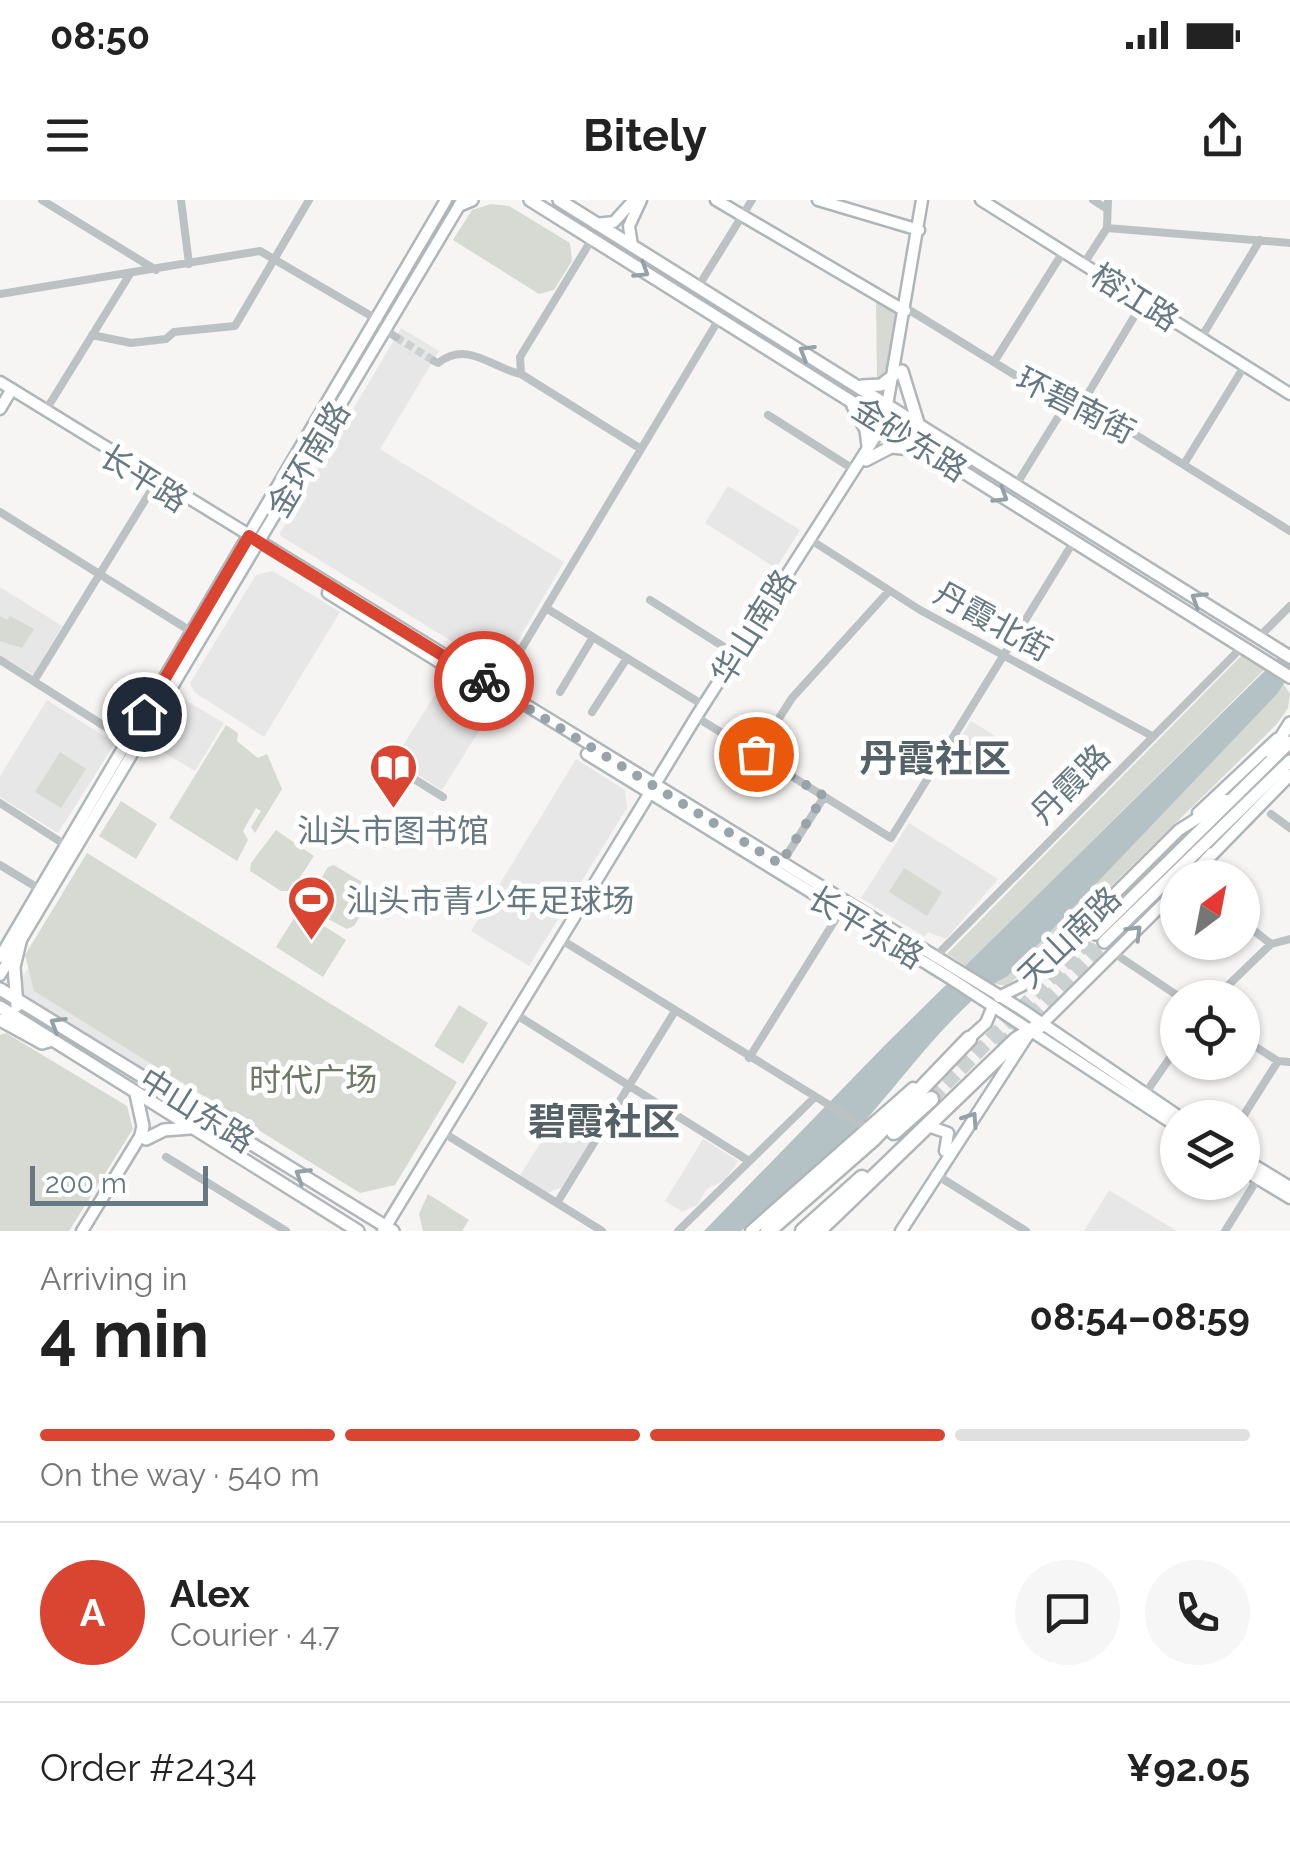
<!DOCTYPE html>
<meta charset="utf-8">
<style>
:root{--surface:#fff;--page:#f6f6f6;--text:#222;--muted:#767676;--line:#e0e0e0;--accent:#d94530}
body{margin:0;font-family:Raleway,"Noto Sans SC",sans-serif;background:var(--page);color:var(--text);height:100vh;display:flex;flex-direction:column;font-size:38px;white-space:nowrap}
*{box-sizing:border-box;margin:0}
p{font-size:32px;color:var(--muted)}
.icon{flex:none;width:55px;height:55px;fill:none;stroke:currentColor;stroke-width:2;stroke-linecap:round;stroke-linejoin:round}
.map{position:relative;height:1031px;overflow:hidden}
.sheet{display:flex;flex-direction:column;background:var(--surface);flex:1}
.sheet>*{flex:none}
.needle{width:65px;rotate:32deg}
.buttons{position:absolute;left:1160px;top:660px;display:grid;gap:20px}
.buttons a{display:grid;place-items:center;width:100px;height:100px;border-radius:50%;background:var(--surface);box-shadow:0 2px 8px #0004;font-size:50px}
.scale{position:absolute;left:30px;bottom:25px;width:178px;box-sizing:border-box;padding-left:10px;border:5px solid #667982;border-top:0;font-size:28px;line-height:35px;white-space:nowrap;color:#667982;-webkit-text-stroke:8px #fff;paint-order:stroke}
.pin{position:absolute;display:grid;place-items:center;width:85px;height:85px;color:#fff;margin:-42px;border:5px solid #fff;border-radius:50%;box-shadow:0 2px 10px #0007}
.courier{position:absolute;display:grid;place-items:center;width:100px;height:100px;margin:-50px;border:8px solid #d94530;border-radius:50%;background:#fff;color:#222;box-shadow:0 2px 12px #0007}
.headline em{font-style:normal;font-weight:700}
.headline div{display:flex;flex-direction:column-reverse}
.headline{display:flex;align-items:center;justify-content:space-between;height:170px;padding:0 40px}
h1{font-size:65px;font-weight:700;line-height:75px}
.bar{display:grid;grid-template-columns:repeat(4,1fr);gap:15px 10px;align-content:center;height:120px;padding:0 40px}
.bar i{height:12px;border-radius:8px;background:var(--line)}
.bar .active{background:var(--accent)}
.bar p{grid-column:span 4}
.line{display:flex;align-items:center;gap:25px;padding:0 40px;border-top:2px solid var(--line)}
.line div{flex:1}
.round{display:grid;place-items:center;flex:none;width:105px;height:105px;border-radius:52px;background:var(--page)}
.status{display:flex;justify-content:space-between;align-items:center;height:70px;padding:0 50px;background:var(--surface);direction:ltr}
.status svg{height:28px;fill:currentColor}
header{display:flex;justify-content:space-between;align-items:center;height:130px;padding:0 40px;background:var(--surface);font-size:45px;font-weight:700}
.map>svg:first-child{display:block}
.built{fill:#e6e7e6}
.green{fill:#d6dad2}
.water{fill:#b5c2c5}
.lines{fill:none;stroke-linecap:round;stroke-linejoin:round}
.street-tunnel{stroke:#cbd0d1;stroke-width:8;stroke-dasharray:8 4;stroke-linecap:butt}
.highway-tunnel{stroke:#cbd0d1;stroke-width:14;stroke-dasharray:14 7;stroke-linecap:butt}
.secondary-casing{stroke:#afb6b9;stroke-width:15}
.primary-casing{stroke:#b0b6b9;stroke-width:16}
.highway-casing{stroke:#b0b5b7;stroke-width:19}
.street{stroke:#bcc2c4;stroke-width:8}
.secondary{stroke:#fff;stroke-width:10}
.primary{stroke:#fff;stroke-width:11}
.highway{stroke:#fff;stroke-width:14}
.oneway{stroke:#94a1a8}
.done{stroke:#98a4aa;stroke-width:10;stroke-dasharray:0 18}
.route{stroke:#d94530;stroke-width:12}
.labels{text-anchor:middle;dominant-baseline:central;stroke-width:10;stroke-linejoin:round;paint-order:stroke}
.street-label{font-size:32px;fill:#667982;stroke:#fff}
.poi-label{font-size:32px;fill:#667982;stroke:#fff}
.park-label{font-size:32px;fill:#6b7965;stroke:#fff}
.quarter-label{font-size:38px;font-weight:bold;fill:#546167;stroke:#fff}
</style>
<div class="status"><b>08:50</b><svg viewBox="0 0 49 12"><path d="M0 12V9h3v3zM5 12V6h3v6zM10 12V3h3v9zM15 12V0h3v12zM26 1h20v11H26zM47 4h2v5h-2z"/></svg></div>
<header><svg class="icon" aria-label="menu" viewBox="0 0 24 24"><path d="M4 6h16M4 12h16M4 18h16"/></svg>Bitely<svg class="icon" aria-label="share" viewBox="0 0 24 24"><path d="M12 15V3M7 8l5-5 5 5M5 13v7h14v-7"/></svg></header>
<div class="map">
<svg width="1290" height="1031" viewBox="0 0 1290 1031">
<rect width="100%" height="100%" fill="#f6f5f3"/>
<path class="built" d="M401 128 439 151 380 249 564 362 500 471 279 335Z
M728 286 800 330 776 368 705 323Z
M273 371 340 412 264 537 194 492 190 483 256 375Z
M0 387 62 426 33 475 0 455Z
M444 480 492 510 442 590 394 560Z
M180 497 224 523 195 571 151 545Z
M47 500 115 543 58 633 0 597V576Z
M971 521 1000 539 978 573 950 554Z
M576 559 625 590 627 608 529 766 471 731Z
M909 623 998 679 946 739 928 732 925 737 861 698Z
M27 769 181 863 161 895 7 801Z
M555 920 591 942 564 986 545 994 519 977Z
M703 939 738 961 725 980 707 989 697 1005 682 1012 665 1001Z
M1109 990 1177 1031H1084Z"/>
<path class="green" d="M491 4 509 6 570 43 572 61 554 90 539 94 453 40 472 10Z
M876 100 900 114 888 176 877 181Z
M0 416 7 420 10 416 34 429 22 448 0 441Z
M1243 454 1266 468 966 766 947 754Z
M1283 483 1290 494 1288 508 1277 524 1019 776 1006 786 991 783 1008 776Z
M226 525 238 533 237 541 258 558 267 554 282 589 255 633 251 627 261 611 256 608 243 631 248 640 237 661 169 618Z
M60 552 86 569 61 608 35 592Z
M121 601 157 624 136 659 99 636Z
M276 630 314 656 291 691H281L250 671 251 663Z
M87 653 457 882 395 985 360 993 34 791 25 755Z
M334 665 372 688 373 696 354 726 347 729 311 710 307 702 328 667Z
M904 668 942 692 927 716 889 692Z
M299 710 346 740 323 777 276 747Z
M459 805 488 823 463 864 434 846Z
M6 833 127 906 133 929 69 1031H0V835Z
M428 994 469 1020 462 1031H423L419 1014Z"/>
<path class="water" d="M1290 446V474L1277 494 1008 776C956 799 892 896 847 940 813 972 776 1001 741 1031H704L886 844Z"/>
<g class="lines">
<path class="street-tunnel" d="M396 137 434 161"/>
<path class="highway-tunnel" d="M1000 847 1104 742
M931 899 1095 734"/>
<defs>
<path id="secondary" d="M716 0 905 111
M818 0 919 30
M981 0 1290 194
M596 24 614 22 633 1
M632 46 629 26 641 0
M0 182 1021 809 1181 918
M0 209 12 189
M328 393 513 508
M587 554 950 778 1178 927
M1198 613 1277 539
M1210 657 1290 575
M1189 678 1212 653
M0 757 446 0
M0 775 462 1
M999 797 1023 785 1179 630 1226 600
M1042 824 1178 689
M967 840 986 823 993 806
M931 927 948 933 945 951
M1242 958 1290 987
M1242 969 1290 998
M82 1031 141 935
M383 1031 696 517 884 223 922 0
M751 1031 913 888
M901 1031 1028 835"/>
<path id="primary" d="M530 0 1290 477
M559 0 1290 457
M460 5 472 0
M902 171 918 223
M862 186 881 185 894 175
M853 206 866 230 868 246
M866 260 891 247 923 250
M1271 553 1290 523
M1095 734 1290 542
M1104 742 1290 561
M0 789 393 1031
M17 806 14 767 20 742
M0 807 358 1031
M0 820 42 843 52 840
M136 894 143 926 141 935
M146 939 164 930 190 928"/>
<path id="highway" d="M894 932 931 899
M768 1031 874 938 969 839
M803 1031 862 978
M818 1031 1016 840 1042 824"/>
</defs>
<use href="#secondary" class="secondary-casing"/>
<use href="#primary" class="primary-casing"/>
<use href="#highway" class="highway-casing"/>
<path class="street" d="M42 0 156 70
M181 0 189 64
M1093 0 1107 9
M1107 28 1290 43
M592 39 520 157 521 174 641 249
M1083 65 1107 28 1108 0
M698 87 752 0
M0 94 260 51 378 120
M911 111 1065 206 1083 202 1290 331
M385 130 396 137
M92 135 131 143 166 139 174 132 235 126 309 0
M1201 138 1260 40
M434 161 438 163C468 140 491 168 521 174
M994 162 1063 52
M1083 202 1143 102
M46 210 130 74
M768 215 853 269
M1184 264 1245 165
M1016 285 1065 206
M0 312 192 432
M814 342 920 410 1152 536
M650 400 735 454
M546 408 703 505
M1259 437 1290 406
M0 460 128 541
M34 481 155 284
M498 488 719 119
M560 492 593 437
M592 512 627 458
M701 520 891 638 1074 341
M756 554 792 498 889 391
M384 560 443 597
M0 603 67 646
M1271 614 1290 628
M781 664 824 597
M0 665 41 690
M1242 721 1271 744
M565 742 868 929
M1120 757 1181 798
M934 758 1243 446
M1215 798 1271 744 1290 739
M520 817 749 961
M1242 838 1278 861 1290 862
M749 858 842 709
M1145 894 1178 846
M1242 918 1278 861
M447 935 602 1031
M166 957 286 1031
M935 974 1026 1031
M557 1003 675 811
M678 1031 814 898
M1225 1031 1260 975"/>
<use href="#secondary" class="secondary"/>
<use href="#primary" class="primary"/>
<use href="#highway" class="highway"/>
</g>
<defs><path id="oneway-chevron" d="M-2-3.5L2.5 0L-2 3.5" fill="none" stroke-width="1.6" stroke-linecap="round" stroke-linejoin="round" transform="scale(2.5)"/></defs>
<g class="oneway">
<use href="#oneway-chevron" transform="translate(642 71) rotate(32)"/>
<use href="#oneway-chevron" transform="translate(806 152) rotate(-149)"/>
<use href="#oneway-chevron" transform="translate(1001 296) rotate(32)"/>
<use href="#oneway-chevron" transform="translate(1198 399) rotate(-148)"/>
<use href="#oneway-chevron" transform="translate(1135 732) rotate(-45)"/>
<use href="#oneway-chevron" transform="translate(57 824) rotate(-149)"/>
<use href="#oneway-chevron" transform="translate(971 919) rotate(-56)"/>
<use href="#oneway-chevron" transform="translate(302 975) rotate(-148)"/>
</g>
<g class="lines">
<path class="done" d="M484 481 780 664 824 596 756 554"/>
<path class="route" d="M144 514 249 336 484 481"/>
</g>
<defs>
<symbol id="library-pin" viewBox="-11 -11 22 30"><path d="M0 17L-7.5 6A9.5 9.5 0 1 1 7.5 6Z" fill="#d94530" stroke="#fff"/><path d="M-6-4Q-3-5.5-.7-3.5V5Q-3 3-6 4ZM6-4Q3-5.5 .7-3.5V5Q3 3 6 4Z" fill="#fff"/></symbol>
<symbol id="stadium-pin" viewBox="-11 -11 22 30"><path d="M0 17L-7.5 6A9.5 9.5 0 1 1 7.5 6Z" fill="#d94530" stroke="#fff"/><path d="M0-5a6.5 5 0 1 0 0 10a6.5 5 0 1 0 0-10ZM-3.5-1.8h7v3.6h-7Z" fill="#fff"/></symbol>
</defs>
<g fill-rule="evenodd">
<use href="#library-pin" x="366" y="540" width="55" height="75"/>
<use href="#stadium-pin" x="284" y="672" width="55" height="75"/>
</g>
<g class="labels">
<g class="street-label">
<text transform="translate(1135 97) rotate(32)">榕江路</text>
<text transform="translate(1076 205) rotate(27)">环碧南街</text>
<text transform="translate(910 239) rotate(32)">金砂东路</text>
<text transform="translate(308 259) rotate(-59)">金环南路</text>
<text transform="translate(144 278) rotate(32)">长平路</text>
<text transform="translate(993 421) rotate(29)">丹霞北街</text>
<text transform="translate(753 427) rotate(-58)">华山南路</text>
<text transform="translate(1070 584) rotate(-45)">丹霞路</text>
<text transform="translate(866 727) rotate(31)">长平东路</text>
<text transform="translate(1069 737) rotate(-44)">天山南路</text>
<text transform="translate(197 910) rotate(32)">中山东路</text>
</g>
<g class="poi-label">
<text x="393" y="630">汕头市图书馆</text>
<text x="346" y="700" text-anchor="start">汕头市青少年足球场</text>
</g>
<g class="park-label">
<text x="313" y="879">时代广场</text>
</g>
<g class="quarter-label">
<text x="935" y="558">丹霞社区</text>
<text x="604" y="921">碧霞社区</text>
</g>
</g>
</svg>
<div class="buttons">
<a><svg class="needle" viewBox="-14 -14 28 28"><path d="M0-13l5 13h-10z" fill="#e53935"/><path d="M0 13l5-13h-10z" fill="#767676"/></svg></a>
<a><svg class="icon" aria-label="locate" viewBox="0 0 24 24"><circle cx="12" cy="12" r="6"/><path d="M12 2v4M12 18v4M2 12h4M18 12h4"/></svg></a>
<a><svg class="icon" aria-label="layers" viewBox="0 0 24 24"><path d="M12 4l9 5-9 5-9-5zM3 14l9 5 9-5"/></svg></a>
</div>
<div class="scale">200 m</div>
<div class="pin" style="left:756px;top:554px;background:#ea580c"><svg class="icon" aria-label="bag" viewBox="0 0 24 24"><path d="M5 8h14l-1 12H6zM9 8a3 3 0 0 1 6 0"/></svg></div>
<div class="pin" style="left:144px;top:514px;background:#1f2937"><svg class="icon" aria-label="home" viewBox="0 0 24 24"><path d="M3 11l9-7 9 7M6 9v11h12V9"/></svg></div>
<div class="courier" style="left:484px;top:481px"><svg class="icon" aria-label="bike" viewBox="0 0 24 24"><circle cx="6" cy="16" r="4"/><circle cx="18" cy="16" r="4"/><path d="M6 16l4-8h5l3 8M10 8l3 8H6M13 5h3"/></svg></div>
</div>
<section class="sheet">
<div class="headline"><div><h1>4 min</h1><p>Arriving in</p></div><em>08:54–08:59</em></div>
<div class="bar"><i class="active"></i><i class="active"></i><i class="active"></i><i></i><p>On the way · 540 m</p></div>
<div class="line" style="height:180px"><b class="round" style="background:var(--accent);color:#fff">A</b><div><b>Alex</b><p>Courier · 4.7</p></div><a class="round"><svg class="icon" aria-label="chat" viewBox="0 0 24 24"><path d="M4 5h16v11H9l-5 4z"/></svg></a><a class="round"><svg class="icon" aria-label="phone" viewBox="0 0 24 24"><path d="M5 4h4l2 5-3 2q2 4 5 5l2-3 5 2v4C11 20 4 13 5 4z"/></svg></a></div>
<div class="line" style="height:130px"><div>Order #2434</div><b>¥92.05</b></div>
</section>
